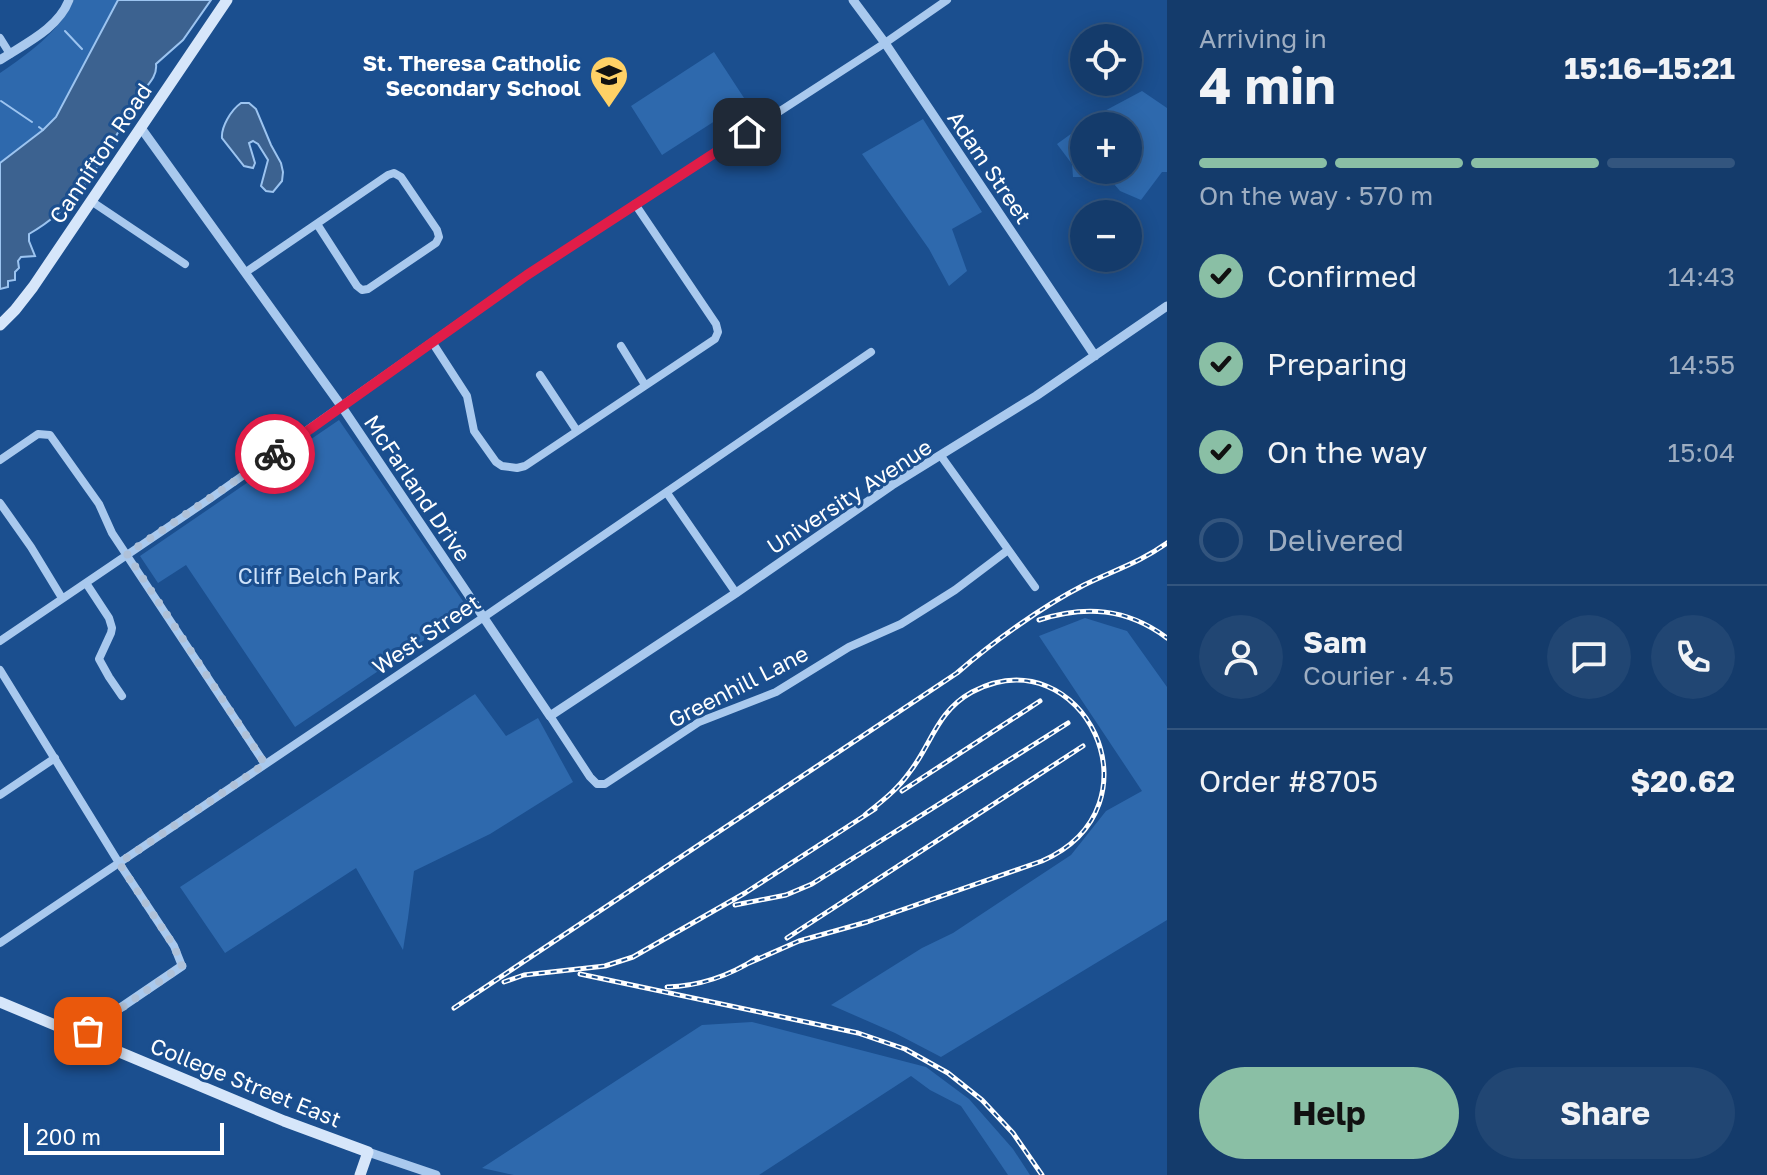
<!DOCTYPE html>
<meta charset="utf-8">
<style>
:root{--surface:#143b6b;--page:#214673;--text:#f1f3f6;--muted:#9dadc1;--line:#33557e;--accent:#8abfa5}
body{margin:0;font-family:"Golos Text",sans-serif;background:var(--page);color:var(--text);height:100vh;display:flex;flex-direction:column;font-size:30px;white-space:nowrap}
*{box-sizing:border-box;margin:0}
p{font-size:26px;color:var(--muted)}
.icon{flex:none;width:44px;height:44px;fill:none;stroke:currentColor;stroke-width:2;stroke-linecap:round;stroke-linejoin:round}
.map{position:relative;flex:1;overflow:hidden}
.side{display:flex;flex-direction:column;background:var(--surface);width:600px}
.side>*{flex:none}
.controls{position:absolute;left:1070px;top:24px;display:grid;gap:16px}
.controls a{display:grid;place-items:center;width:72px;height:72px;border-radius:50%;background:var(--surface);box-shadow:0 4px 20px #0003,0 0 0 2px var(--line);font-size:40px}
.scale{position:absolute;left:24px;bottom:20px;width:200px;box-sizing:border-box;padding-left:8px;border:4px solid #fff;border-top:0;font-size:22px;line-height:28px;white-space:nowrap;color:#fff;-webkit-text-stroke:6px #1b4f8f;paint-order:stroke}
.pin{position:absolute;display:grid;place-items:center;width:68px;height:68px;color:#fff;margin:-34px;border-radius:16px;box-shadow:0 4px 12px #0006}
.courier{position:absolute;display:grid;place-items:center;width:80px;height:80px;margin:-40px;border:6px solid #e11d48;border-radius:50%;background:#fff;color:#222;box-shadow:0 2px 10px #0007}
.head em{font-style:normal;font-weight:700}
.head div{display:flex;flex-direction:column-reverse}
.head{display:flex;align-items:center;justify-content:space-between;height:136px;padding:0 32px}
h1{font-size:52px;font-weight:700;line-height:60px}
.bar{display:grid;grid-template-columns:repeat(4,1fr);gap:12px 8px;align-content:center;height:96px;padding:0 32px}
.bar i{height:10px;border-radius:6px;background:var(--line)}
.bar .on{background:var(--accent)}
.bar p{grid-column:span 4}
.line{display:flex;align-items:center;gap:20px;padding:0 32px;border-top:2px solid var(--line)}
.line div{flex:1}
.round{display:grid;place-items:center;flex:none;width:84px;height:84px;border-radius:42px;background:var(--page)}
ol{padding:0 32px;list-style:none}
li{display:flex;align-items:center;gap:24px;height:88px}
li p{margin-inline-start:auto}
li .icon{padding:8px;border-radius:50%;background:var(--accent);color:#111;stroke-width:4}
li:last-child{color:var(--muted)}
li i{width:44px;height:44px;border:4px solid var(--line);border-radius:50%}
.primary-button{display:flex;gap:16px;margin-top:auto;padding:16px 32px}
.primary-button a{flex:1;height:92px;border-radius:48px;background:var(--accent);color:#111;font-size:32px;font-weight:700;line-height:92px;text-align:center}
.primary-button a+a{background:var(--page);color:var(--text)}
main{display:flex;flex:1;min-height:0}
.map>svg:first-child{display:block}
.green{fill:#2e69ad;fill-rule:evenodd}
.water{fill:#3c6290;stroke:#9cc4f0;stroke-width:2}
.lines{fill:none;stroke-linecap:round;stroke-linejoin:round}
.stream{stroke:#9cc4f0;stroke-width:2}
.minor{stroke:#a9c9ee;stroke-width:8}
.tertiary{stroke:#a9c9ee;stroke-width:9}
.secondary{stroke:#d6e6fa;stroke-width:11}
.rail-casing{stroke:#fff;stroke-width:5}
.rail{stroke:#1b4f8f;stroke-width:2;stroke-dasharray:6;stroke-linecap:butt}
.done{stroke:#afc1d8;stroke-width:8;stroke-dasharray:0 14.4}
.route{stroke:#e11d48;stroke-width:10}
.labels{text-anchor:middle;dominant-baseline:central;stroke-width:6;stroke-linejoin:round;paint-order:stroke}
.poi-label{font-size:22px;font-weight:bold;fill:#fff;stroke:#1b4f8f;text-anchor:end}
.street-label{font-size:22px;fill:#fff;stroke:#1b4f8f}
.park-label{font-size:22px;fill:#cfe3fa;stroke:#1b4f8f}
</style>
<main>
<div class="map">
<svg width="1167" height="1175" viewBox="0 0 1167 1175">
<rect width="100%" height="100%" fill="#1b4f8f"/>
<path class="green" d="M74 0H118L56 117 43 130 0 163V73C28 54 59 32 74 0Z
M714 52 746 101 662 155 631 106Z
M1142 91 1167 108V172H1162L1141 200 1120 191 1108 177H1073L1072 164 1057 144 1097 115ZM1084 126H1128V170H1084Z
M923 119 982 212 952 229 967 271 949 286 929 249 862 154Z
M339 420 469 610 295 727 186 565 158 583 140 556Z
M1085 618 1127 631 1167 687V920L941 1057 895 1033 831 1005 922 948 953 933 1071 855 1106 811 1142 791 1039 636Z
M475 694 506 736 538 718 573 782 490 834 414 871 408 918 403 950 356 868 225 953 180 887Z
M752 1022 926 1067 969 1099 1013 1149 1030 1175H1008L961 1106 930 1090 911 1076 759 1175H514L482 1168 702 1025Z"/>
<path class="water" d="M118 0H211L183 40 156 64C158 79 143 88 136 101 106 152 83 204 29 234V241L35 256 21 257 18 261 19 268 15 272V280L8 281V287L0 289V163L43 130 56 117Z
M241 103H249L256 109 271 145 281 163 283 172 282 181 273 192 266 191 261 186 268 160 258 144 253 141 249 143 255 163 253 168 244 166 222 138C221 127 231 110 241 103Z"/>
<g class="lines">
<path class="stream" d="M65 31 82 49
M1 101 32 122
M39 127 43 130"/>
<path class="minor" d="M0 38 10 54
M91 201 185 264
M246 272 388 175 394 173 401 177 437 230 439 237 436 243 368 289 362 290 357 286 317 224
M432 342 467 396 474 431 496 462 502 466 517 468 525 466 715 339 718 332 716 324 635 204
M621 346 645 385
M540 375 577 431
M941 456 1035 587
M0 460 38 434 50 435 99 504 112 533 265 764
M667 493 736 593
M0 503 31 547 62 598
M86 583 109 618 112 628 111 633 99 659 109 677 122 696
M0 641 211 498 527 275 885 43 947 0
M0 670 119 863 174 946 182 966
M550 716 590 777 597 784H605L699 722 776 692 849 647 901 624 955 590 1008 550
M0 795 55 758
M0 943 484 617 871 352"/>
<path class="tertiary" d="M853 0 885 43 1095 356
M0 60C24 44 58 29 69 0
M141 128 342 407 550 716 736 593 892 485 1036 396 1167 306
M79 1036 182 966
M368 1152 436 1175"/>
<path class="secondary" d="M0 325 15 310 33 287 227 0
M0 1002 284 1121 368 1152 360 1175"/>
<defs>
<path id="rail" d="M1039 620C1085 605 1127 608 1167 638
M902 791 1040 701
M735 905 786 895 812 884 1068 723
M787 938 1083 746
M749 963 799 941 867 922 1042 861C1167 806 1082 634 972 692 936 712 932 744 909 773 897 790 881 802 865 815
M580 974 858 1033 905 1049 948 1073 982 1100 1013 1133 1042 1175
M504 982 524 975 605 966 633 957 745 893 875 809
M667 987C701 986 729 976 757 958
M454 1008 957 673C993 642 1041 607 1084 585 1114 570 1139 563 1167 543"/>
</defs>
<use href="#rail" class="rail-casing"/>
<use href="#rail" class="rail"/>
</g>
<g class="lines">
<path class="done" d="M88 1031 182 966 174 946 119 863 265 764 127 554 275 454"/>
<path class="route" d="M275 454 527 275 747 132"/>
</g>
<defs>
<symbol id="school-pin" viewBox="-11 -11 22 30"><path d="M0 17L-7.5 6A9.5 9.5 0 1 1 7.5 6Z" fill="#ffd166" stroke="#1b4f8f"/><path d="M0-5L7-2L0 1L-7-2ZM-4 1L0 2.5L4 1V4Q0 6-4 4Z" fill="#111"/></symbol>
</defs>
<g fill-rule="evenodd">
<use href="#school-pin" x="587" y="53" width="44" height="60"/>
</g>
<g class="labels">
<g class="poi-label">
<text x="581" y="62">St. Theresa Catholic<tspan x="581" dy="25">Secondary School</tspan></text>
</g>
<g class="street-label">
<text transform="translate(100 153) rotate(-56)">Cannifton Road</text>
<text transform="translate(990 167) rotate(56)">Adam Street</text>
<text transform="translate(418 488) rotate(56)">McFarland Drive</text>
<text transform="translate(849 496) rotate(-33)">University Avenue</text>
<text transform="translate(426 634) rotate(-34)">West Street</text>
<text transform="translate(738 686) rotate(-27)">Greenhill Lane</text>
<text transform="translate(246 1082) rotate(22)">College Street East</text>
</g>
<g class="park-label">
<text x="319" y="575">Cliff Belch Park</text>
</g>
</g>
</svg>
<div class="controls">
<a><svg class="icon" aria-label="locate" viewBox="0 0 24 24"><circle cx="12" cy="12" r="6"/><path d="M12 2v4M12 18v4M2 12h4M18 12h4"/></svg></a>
<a>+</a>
<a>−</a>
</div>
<div class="scale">200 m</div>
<div class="pin" style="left:88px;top:1031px;background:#ea580c"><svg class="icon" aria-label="bag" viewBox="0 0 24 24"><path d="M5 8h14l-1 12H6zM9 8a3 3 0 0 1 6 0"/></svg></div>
<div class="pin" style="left:747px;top:132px;background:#1f2937"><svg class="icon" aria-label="home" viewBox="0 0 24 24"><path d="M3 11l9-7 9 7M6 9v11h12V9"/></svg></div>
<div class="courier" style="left:275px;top:454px"><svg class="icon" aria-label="bike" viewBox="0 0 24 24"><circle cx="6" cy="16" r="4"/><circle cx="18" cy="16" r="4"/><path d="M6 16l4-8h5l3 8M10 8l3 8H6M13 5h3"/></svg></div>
</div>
<section class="side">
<div class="head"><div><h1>4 min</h1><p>Arriving in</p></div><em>15:16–15:21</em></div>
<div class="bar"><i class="on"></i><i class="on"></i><i class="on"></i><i></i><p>On the way · 570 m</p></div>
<ol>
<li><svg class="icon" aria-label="check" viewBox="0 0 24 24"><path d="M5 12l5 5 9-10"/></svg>Confirmed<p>14:43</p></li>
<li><svg class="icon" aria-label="check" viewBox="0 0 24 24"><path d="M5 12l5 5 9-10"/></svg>Preparing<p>14:55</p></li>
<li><svg class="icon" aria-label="check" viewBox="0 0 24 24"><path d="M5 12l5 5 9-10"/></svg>On the way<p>15:04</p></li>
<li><i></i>Delivered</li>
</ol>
<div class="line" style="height:144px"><a class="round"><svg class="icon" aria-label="person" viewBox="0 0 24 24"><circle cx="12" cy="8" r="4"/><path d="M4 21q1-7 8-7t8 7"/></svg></a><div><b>Sam</b><p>Courier · 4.5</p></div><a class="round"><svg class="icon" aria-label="chat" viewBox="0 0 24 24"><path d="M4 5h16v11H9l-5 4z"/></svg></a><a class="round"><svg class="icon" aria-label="phone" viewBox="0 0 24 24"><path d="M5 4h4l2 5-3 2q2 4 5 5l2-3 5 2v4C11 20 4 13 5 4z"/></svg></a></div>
<div class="line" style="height:104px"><div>Order #8705</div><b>$20.62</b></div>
<div class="primary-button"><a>Help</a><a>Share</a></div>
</section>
</main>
